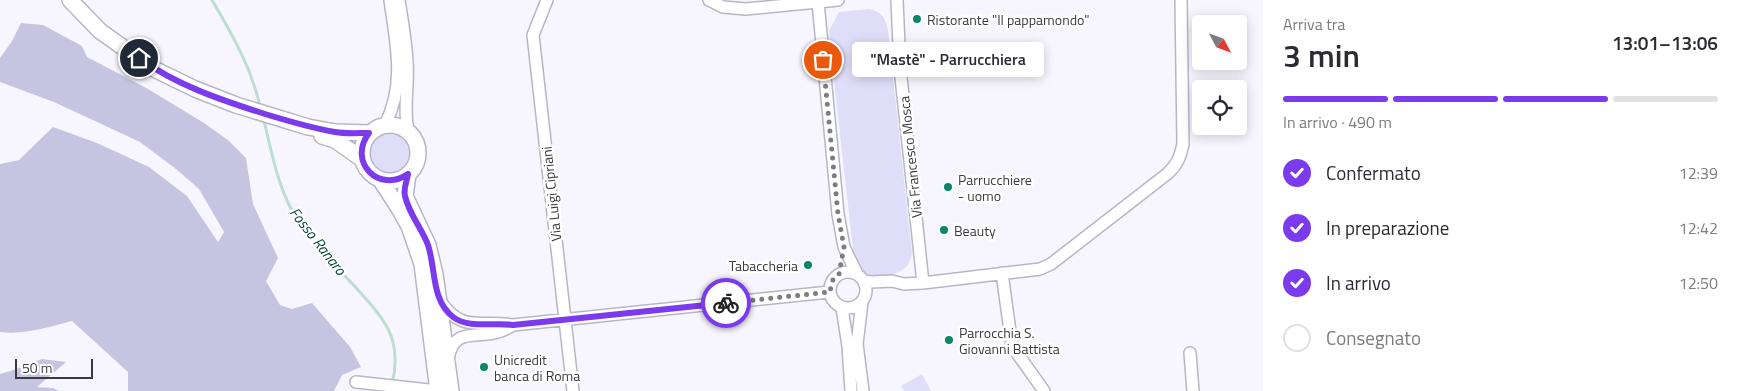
<!DOCTYPE html>
<html lang="it">
<meta charset="utf-8">
<style>
:root{--surface:#fff;--page:#f7f7f7;--text:#2b2b33;--muted:#7c7c81;--line:#e1e1e2;--accent:#7c3aed}
body{margin:0;font-family:"Titillium Web",sans-serif;background:var(--page);color:var(--text);height:100vh;display:flex;flex-direction:column;font-size:19px;white-space:nowrap}
*{box-sizing:border-box;margin:0}
p{font-size:16px;color:var(--muted)}
.icon{flex:none;width:28px;height:28px;fill:none;stroke:currentColor;stroke-width:2;stroke-linecap:round;stroke-linejoin:round}
.map{position:relative;flex:1;overflow:hidden}
.panel{display:flex;flex-direction:column;background:var(--surface);width:475px}
.panel>*{flex:none}
.needle{width:32px;rotate:131deg}
.tools{position:absolute;left:1192px;top:15px;display:grid;gap:10px}
.tools a{display:grid;place-items:center;width:55px;height:55px;border-radius:5px;background:var(--surface);box-shadow:0 2px 12px #0003;font-size:25px}
.scale{position:absolute;left:15px;bottom:12px;width:78px;box-sizing:border-box;padding-left:5px;border:2px solid #3b3a41;border-top:0;font-size:14px;line-height:18px;white-space:nowrap;color:#3b3a41;-webkit-text-stroke:4px #fff;paint-order:stroke}
.pin{position:absolute;display:grid;place-items:center;width:42px;height:42px;color:#fff;margin:-21px;border:2px solid #fff;border-radius:50%;box-shadow:0 1px 5px #0007}
.courier{position:absolute;display:grid;place-items:center;width:50px;height:50px;margin:-25px;border:4px solid #7c3aed;border-radius:50%;background:#fff;color:#222;box-shadow:0 1px 6px #0007}
.bubble{position:absolute;height:35px;border-radius:5px;background:var(--surface);box-shadow:0 2px 12px #0003;font-size:16px;font-weight:600;line-height:35px;text-align:center}
.headline em{font-style:normal;font-weight:600}
.headline div{display:flex;flex-direction:column-reverse}
.headline{display:flex;align-items:center;justify-content:space-between;height:85px;padding:0 20px}
h1{font-size:32px;font-weight:600;line-height:38px}
.bar{display:grid;grid-template-columns:repeat(4,1fr);gap:8px 5px;align-content:center;height:60px;padding:0 20px}
.bar i{height:6px;border-radius:4px;background:var(--line)}
.bar .current{background:var(--accent)}
.bar p{grid-column:span 4}
ol{padding:0 20px;list-style:none}
li{display:flex;align-items:center;gap:15px;height:55px}
li p{margin-inline-start:auto}
li .icon{padding:5px;border-radius:50%;background:var(--accent);color:#fff;stroke-width:4}
li:last-child{color:var(--muted)}
li i{width:28px;height:28px;border:2px solid var(--line);border-radius:50%}
main{display:flex;flex:1;min-height:0}
.map>svg:first-child{display:block}
.green{fill:#e0ddf9}
.forest{fill:#c7c4e1}
.lines{fill:none;stroke-linecap:round;stroke-linejoin:round}
.stream{stroke:#bbded1;stroke-width:3}
.minor-casing{stroke:#b7b6c7;stroke-width:14}
.major-casing{stroke:#b7b6c7;stroke-width:18}
.minor{stroke:#fff;stroke-width:11}
.major{stroke:#fff;stroke-width:15}
.done{stroke:#7d7c83;stroke-width:5;stroke-dasharray:0 9}
.route{stroke:#7c3aed;stroke-width:6}
.poi-dot{fill:#07876a;stroke:#fff;stroke-width:2}
.labels{text-anchor:middle;dominant-baseline:central;stroke-width:5;stroke-linejoin:round;paint-order:stroke}
.poi-label{font-size:14px;fill:#3b3a41;stroke:#fff;text-anchor:start}
.street-label{font-size:14px;fill:#3b3a41;stroke:#fff}
.water-label{font-size:15px;font-style:italic;fill:#024a39;stroke:#fff}
</style>
<main>
<div class="map">
<svg width="1263" height="391" viewBox="0 0 1263 391">
<rect width="100%" height="100%" fill="#f7f6fe"/>
<path class="green" d="M869 9C882 12 885 17 888 30L912 254C910 258 910 263 907 266 898 276 873 282 862 272 858 269 856 263 854 258L830 45 829 31 839 12Z
M367 152a22 22 0 1 1 44 0a22 22 0 1 1-44 0Z
M922 374 931 391H904L901 386Z"/>
<path class="forest" d="M21 23 43 25 82 46 87 57 148 89 204 123 228 140 246 158 253 204 278 258 266 281 280 305 292 309 312 303 350 347 361 367 342 375 334 391H128V372L72 321C48 327 25 335 0 332V164L19 160 53 127 97 143 149 167 187 196 218 242 224 232 199 189 176 169 140 142 54 102 0 82V58L12 41Z
M42 359 66 362 37 387 53 388 59 391H0V374L14 370Z"/>
<g class="lines">
<path class="stream" d="M212 0C232 34 251 67 260 106
M263 117C272 152 278 192 299 222 316 247 339 269 359 291 372 306 388 322 393 342 396 355 396 369 392 383"/>
<defs>
<path id="minor" d="M399 0C402 20 406 41 407 62 409 85 403 108 408 131
M547 0 533 35 573 391
M709 0 723 7 746 9 838 0
M897 0 900 68 923 283
M818 2 838 214 844 247 857 274
M385 125C406 83 396 44 390 0
M830 290a18 18 0 1 1 36 0a18 18 0 1 1-36 0Z
M1002 273 1012 346 1044 391
M864 281 871 282 892 281 904 284 923 283 1040 269 1051 264 1167 174C1177 165 1180 158 1183 144L1181 0
M440 301C463 334 480 319 513 325L829 292
M862 302 857 344 863 391
M842 308 848 346 851 391
M1190 353 1193 391
M448 359C454 327 474 339 498 332 503 331 508 328 513 325
M356 382 438 391"/>
<path id="major" d="M70 0 100 31 152 68 195 89 236 105 308 127 335 132 369 133
M362 153a28 28 0 1 1 56 0a28 28 0 1 1-56 0Z
M322 136 335 140 362 159
M408 174 405 196 428 245 435 274 451 391
M380 179 400 210 409 226 422 264 438 391"/>
</defs>
<use href="#minor" class="minor-casing"/>
<use href="#major" class="major-casing"/>
<use href="#minor" class="minor"/>
<use href="#major" class="major"/>
</g>
<g class="lines">
<path class="done" d="M726 303 830 292 832 281 839 274 844 247 838 214 823 60"/>
<path class="route" d="M139 58C176 85 221 100 265 114 288 121 311 128 335 132 346 134 358 133 369 133 347 162 379 194 408 174 407 181 403 189 405 196 409 214 422 229 428 245 436 269 431 300 453 317 469 329 494 322 513 325L726 303"/>
</g>
<g class="poi-dot">
<circle cx="917" cy="19" r="5"/>
<circle cx="948" cy="187" r="5"/>
<circle cx="944" cy="230" r="5"/>
<circle cx="808" cy="265" r="5"/>
<circle cx="949" cy="340" r="5"/>
<circle cx="484" cy="367" r="5"/>
</g>
<g class="labels">
<g class="poi-label">
<text x="927" y="19">Ristorante "Il pappamondo"</text>
<text x="958" y="179">Parrucchiere<tspan x="958" dy="16">- uomo</tspan></text>
<text x="954" y="230">Beauty</text>
<text x="798" y="265" text-anchor="end">Tabaccheria</text>
<text x="959" y="332">Parrocchia S.<tspan x="959" dy="16">Giovanni Battista</tspan></text>
<text x="494" y="359">Unicredit<tspan x="494" dy="16">banca di Roma</tspan></text>
</g>
<g class="street-label">
<text transform="translate(910 157) rotate(-96)">Via Francesco Mosca</text>
<text transform="translate(551 194) rotate(-96)">Via Luigi Cipriani</text>
</g>
<g class="water-label">
<text transform="translate(318 241) rotate(52)">Fosso Ranaro</text>
</g>
</g>
</svg>
<div class="tools">
<a><svg class="needle" viewBox="-14 -14 28 28"><path d="M0-13l5 13h-10z" fill="#e53935"/><path d="M0 13l5-13h-10z" fill="#7c7c81"/></svg></a>
<a><svg class="icon" aria-label="locate" viewBox="0 0 24 24"><circle cx="12" cy="12" r="6"/><path d="M12 2v4M12 18v4M2 12h4M18 12h4"/></svg></a>
</div>
<div class="scale">50 m</div>
<div class="pin" style="left:823px;top:60px;background:#ea580c"><svg class="icon" aria-label="bag" viewBox="0 0 24 24"><path d="M5 8h14l-1 12H6zM9 8a3 3 0 0 1 6 0"/></svg></div>
<div class="pin" style="left:139px;top:58px;background:#1f2937"><svg class="icon" aria-label="home" viewBox="0 0 24 24"><path d="M3 11l9-7 9 7M6 9v11h12V9"/></svg></div>
<div class="courier" style="left:726px;top:303px"><svg class="icon" aria-label="bike" viewBox="0 0 24 24"><circle cx="6" cy="16" r="4"/><circle cx="18" cy="16" r="4"/><path d="M6 16l4-8h5l3 8M10 8l3 8H6M13 5h3"/></svg></div>
<div class="bubble" style="left:852px;top:42px;width:192px">&quot;Mastè&quot; - Parrucchiera</div>
</div>
<section class="panel">
<div class="headline"><div><h1>3 min</h1><p>Arriva tra</p></div><em>13:01–13:06</em></div>
<div class="bar"><i class="current"></i><i class="current"></i><i class="current"></i><i></i><p>In arrivo · 490 m</p></div>
<ol>
<li><svg class="icon" aria-label="check" viewBox="0 0 24 24"><path d="M5 12l5 5 9-10"/></svg>Confermato<p>12:39</p></li>
<li><svg class="icon" aria-label="check" viewBox="0 0 24 24"><path d="M5 12l5 5 9-10"/></svg>In preparazione<p>12:42</p></li>
<li><svg class="icon" aria-label="check" viewBox="0 0 24 24"><path d="M5 12l5 5 9-10"/></svg>In arrivo<p>12:50</p></li>
<li><i></i>Consegnato</li>
</ol>
</section>
</main>
